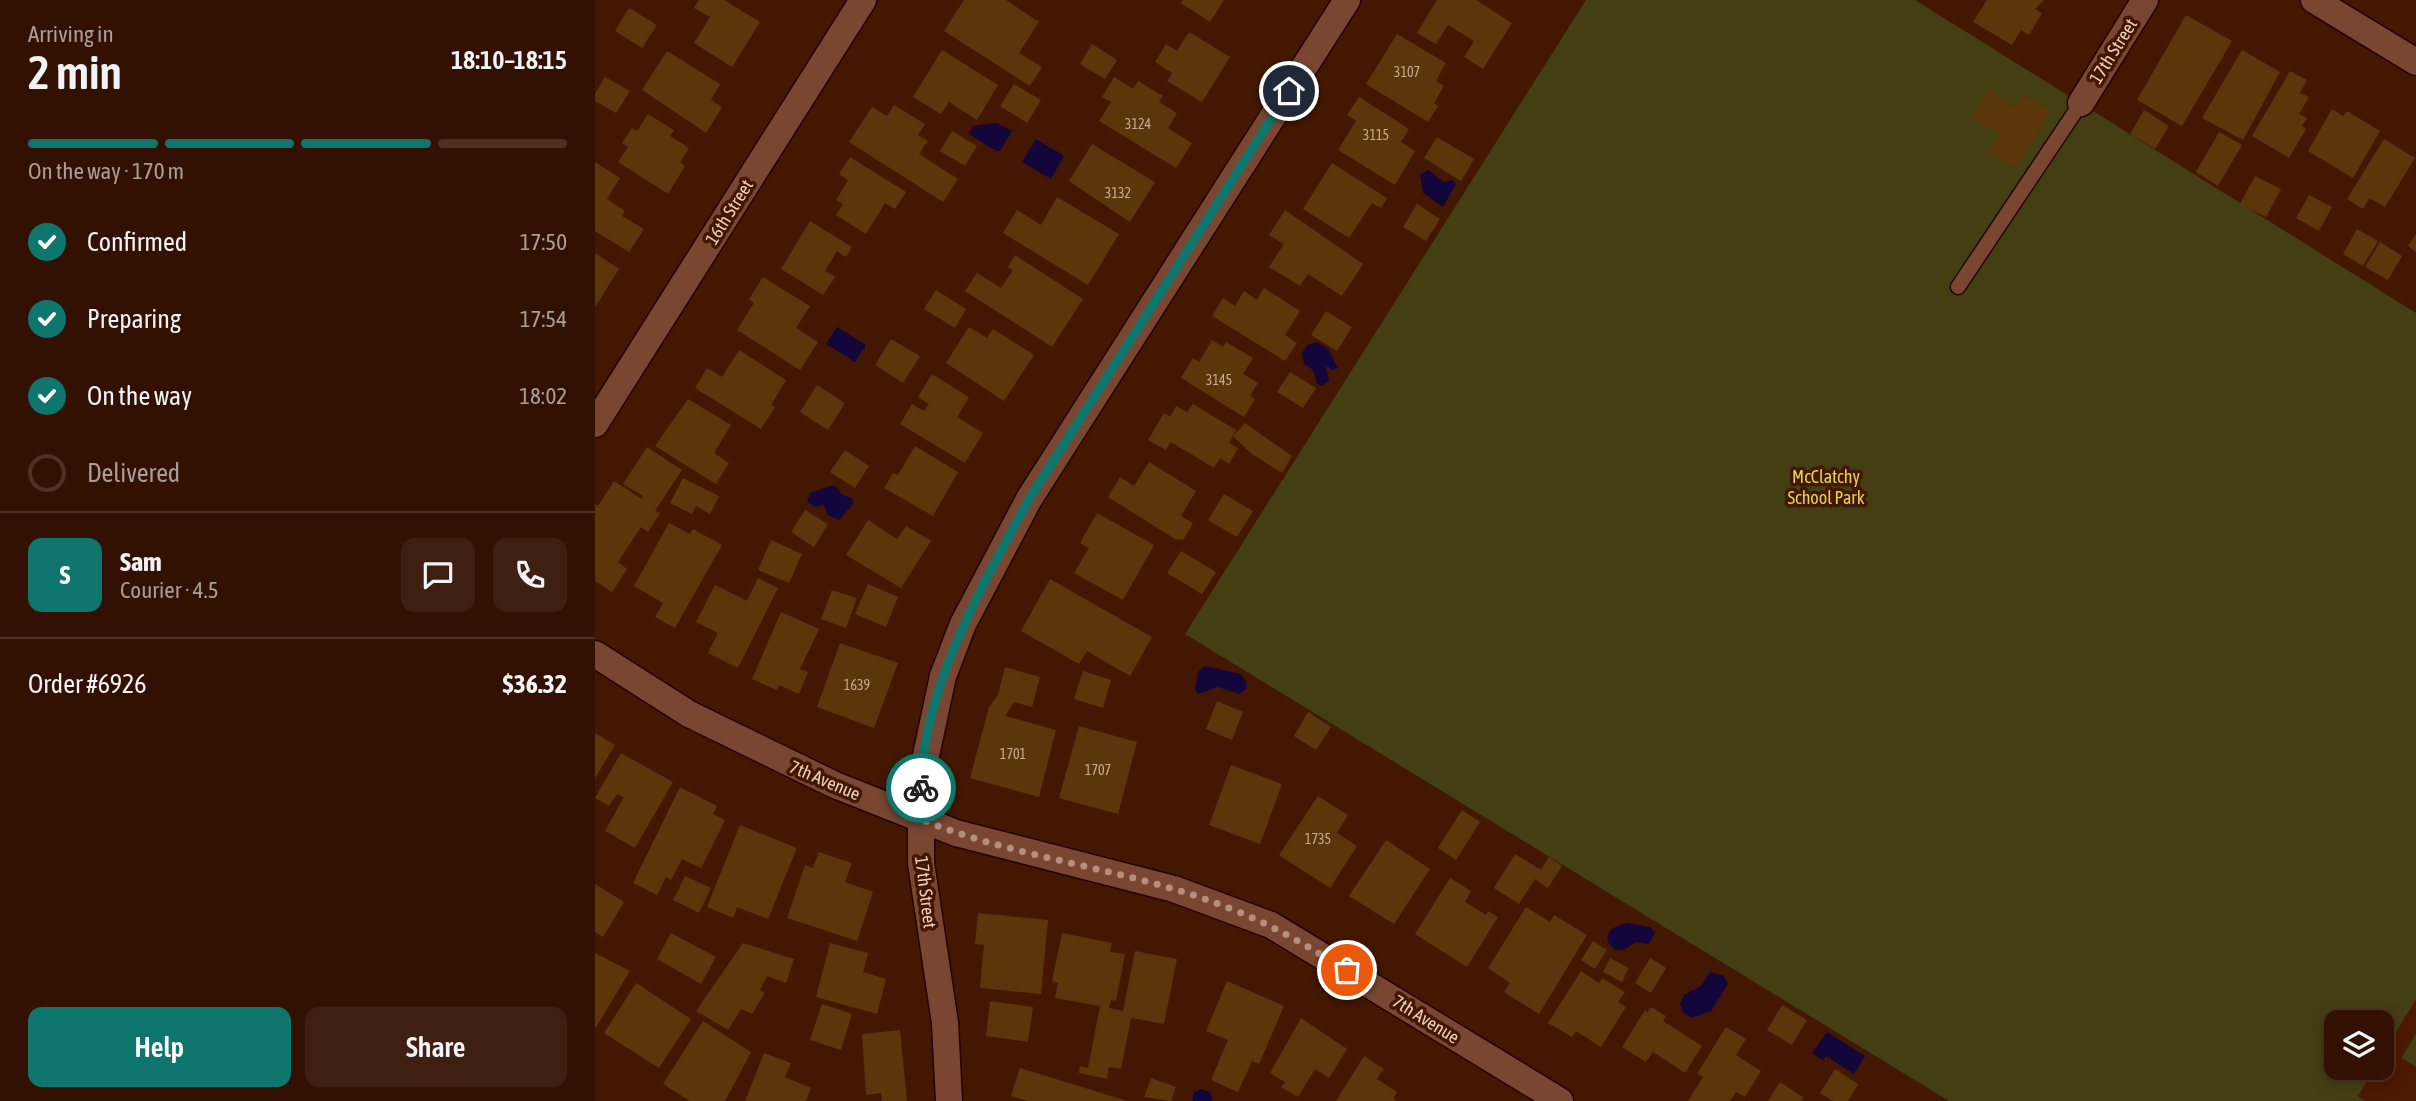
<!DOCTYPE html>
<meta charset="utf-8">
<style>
:root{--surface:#331102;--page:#3e1f11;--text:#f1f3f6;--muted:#a99d99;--line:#4e3124;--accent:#0f766e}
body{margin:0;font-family:"Asap Condensed",sans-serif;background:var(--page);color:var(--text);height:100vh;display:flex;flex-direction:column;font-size:26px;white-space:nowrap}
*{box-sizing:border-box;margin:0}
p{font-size:23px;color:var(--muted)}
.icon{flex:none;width:38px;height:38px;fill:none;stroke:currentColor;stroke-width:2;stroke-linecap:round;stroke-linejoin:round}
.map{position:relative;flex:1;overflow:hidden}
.sheet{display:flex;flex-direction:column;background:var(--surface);width:595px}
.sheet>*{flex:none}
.tools{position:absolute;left:1729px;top:1010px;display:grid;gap:14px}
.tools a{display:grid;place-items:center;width:70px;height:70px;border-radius:14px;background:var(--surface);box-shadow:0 4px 18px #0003,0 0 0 2px var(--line);font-size:35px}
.pin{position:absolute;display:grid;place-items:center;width:60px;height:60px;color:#fff;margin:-30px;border:4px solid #fff;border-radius:50%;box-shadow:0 2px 7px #0007}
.courier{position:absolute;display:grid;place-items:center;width:70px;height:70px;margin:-35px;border:5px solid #0f766e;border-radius:50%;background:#fff;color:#222;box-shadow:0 2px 9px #0007}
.summary em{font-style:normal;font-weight:600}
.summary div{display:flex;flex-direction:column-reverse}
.summary{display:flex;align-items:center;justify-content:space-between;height:119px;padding:0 28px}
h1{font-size:46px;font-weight:600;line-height:52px}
.bar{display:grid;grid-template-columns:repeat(4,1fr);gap:10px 7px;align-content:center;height:84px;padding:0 28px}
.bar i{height:9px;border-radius:5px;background:var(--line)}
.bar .selected{background:var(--accent)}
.bar p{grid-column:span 4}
.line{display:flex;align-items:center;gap:18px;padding:0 28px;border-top:2px solid var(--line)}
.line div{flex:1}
.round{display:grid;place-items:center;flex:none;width:74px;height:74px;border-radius:14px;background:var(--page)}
ol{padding:0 28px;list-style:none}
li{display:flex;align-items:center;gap:21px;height:77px}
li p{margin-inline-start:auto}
li .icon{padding:7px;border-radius:50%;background:var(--accent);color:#fff;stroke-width:4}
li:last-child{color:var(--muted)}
li i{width:38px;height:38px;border:4px solid var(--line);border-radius:50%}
.button{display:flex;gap:14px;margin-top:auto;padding:14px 28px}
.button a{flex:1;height:80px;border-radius:14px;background:var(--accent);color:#fff;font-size:28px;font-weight:600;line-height:80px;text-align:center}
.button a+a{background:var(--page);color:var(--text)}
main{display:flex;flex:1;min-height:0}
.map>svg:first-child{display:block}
.built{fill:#4d1900}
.green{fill:#433f13}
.water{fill:#12063a}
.building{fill:#5c360b}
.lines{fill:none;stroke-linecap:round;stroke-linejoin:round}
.lane-casing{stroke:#240400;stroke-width:17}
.street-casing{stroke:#240400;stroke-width:29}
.lane{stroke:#794731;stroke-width:14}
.street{stroke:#794731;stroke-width:26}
.done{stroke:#b28f7f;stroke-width:7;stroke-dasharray:0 12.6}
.route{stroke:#0f766e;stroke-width:9}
.labels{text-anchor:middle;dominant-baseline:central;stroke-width:7;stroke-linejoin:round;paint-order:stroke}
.number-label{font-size:14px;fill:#c9a994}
.street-label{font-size:18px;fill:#edcfc2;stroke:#441702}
.park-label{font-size:18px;fill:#e1d554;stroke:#441702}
</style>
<main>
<section class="sheet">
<div class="summary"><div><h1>2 min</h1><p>Arriving in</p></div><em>18:10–18:15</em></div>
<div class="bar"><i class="selected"></i><i class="selected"></i><i class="selected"></i><i></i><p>On the way · 170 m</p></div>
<ol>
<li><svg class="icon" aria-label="check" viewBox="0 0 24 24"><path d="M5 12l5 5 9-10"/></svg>Confirmed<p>17:50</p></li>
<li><svg class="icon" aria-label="check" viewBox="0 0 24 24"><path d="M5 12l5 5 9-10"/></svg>Preparing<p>17:54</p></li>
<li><svg class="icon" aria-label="check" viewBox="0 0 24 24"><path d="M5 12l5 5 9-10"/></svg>On the way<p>18:02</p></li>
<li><i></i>Delivered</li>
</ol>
<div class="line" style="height:126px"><b class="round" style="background:var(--accent);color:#fff">S</b><div><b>Sam</b><p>Courier · 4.5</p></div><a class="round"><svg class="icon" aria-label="chat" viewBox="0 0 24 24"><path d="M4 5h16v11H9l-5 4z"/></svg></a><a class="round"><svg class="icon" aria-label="phone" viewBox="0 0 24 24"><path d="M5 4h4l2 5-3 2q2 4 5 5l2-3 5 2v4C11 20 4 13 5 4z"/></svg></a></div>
<div class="line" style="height:91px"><div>Order #6926</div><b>$36.32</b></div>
<div class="button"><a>Help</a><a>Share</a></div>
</section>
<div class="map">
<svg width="1821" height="1101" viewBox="0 0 1821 1101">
<rect width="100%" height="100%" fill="#441702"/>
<path class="built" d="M1821 999V1101H1770L1762 1096 1780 1068H1787V1056Z"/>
<path class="green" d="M991 0H1320L1821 313V999L1787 1056V1022H1741V1068H1780L1763 1096 1770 1101H1354L590 634Z
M1821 1034V1067L1806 1058Z"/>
<path class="water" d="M402 123 417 131 405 151H401L374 134 378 126Z
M441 139 469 156 456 179 427 162Z
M834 170 848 182 857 180 861 184 848 207 828 193 825 174Z
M242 327 271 345 260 362 231 344Z
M722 342 733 349 743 368 737 370 731 366 734 381 726 386 722 383 718 370 709 364 707 353 712 345Z
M238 485 243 488 246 494 258 499V504L244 520 233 515 229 505 220 507 212 502 215 493Z
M610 666 645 674 652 682 651 689 644 694 623 687 603 694 600 690 603 672Z
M1033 923 1056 927 1060 933 1054 944 1041 942 1029 950H1020L1013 942C1011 928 1022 926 1033 923Z
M1115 972 1129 976 1133 984 1116 1011 1096 1018 1088 1012 1085 1003 1090 994 1106 986Z
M1232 1032 1270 1056 1259 1074 1231 1056 1228 1060 1217 1053Z
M605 1089 615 1092 618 1101H597L599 1093Z"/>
<path class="building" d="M104 0H129L165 22 137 67 99 43 115 17 99 8Z
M369 0H411L444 22 424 53 447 67 435 86 349 31Z
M588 0H629L615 22 586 3Z
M842 0H881L917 23 888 69 869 57 879 41 853 25 841 44 822 33Z
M1392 0H1449L1440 9 1447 13 1434 35 1426 30 1417 45 1378 22Z
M34 8 62 25 47 48 20 31Z
M1591 15 1637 41 1587 126 1542 100Z
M594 32 635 57 607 102 572 81 577 73 560 62 571 44 582 51Z
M802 34 851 63 841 81 849 86 839 103 843 106 833 122 771 84Z
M497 44 522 60 510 79 485 64Z
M347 50 403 85 382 120 354 102 346 114 318 97Z
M1647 50 1685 72 1648 140 1607 118Z
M72 51 125 84 116 100 127 107 111 133 47 90Z
M1695 71 1712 80 1705 93 1714 97 1704 114 1712 118 1707 126 1711 129 1694 158 1657 136Z
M10 77 35 91 21 113 0 101V94Z
M519 77 538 89 543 81 568 96 564 102 582 113 573 128 597 143 581 168 504 121 516 102 507 97Z
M419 84 446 100 432 123 405 106Z
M1393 89 1420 107 1428 94 1456 111 1421 168 1393 151 1404 134 1376 117Z
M764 97 814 129 806 142 820 151 800 185 743 150 761 121 752 115Z
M299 105 330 124 323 135 333 141 324 154 363 179 348 202 254 142 277 107 292 116Z
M1737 109 1748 116 1752 111 1785 131 1758 178 1713 151Z
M1549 110 1574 126 1560 149 1535 134Z
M53 114 79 130 75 136 94 148 85 162 90 166 73 194 23 162 33 147 27 143 37 128 42 131Z
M357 131 382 146 370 166 345 151Z
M1624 132 1647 145 1623 186 1601 172Z
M842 137 879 159 866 181 829 158Z
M1789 139 1820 158 1790 207 1774 198 1768 209 1752 199Z
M497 144 560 182 535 222 474 181Z
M255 157 311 192 300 209 290 203 271 234 241 215 248 204 241 200 253 180 244 174Z
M0 162 25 178 12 199 30 211 27 216 49 229 34 252 0 231Z
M737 163 792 198 786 208 777 203 754 238 708 209Z
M1660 176 1686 189 1671 217 1645 204Z
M1714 195 1737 207 1724 231 1701 218Z
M462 197 524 234 493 285 408 233 422 210 446 225Z
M822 204 845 219 831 241 808 227Z
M690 210 768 264 747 296 713 274 705 286 674 267 689 244 674 235Z
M215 221 257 247 251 257 242 251 230 271 240 277 228 295 186 269Z
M1762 229 1783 241 1768 266 1748 254Z
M1821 234V252L1813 246Z
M1785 242 1807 256 1793 280 1770 267Z
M0 253 24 269 0 307Z
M420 255 488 299 457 347 370 291 382 273 406 288 418 270 413 267Z
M168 277 215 306 201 328 223 342 205 370 142 330 159 303 154 299Z
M669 288 705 311 690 335 702 343 690 361 617 316 628 298 640 306 649 291 662 300Z
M341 290 371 309 360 328 329 309Z
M731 311 757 327 742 351 716 335Z
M374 327 392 338 398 329 439 355 409 401 351 363Z
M296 339 325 356 308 383 280 365Z
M617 340 628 347 631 342 658 358 648 374 663 383 655 396 660 399 649 417 586 378 598 358 604 362Z
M144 350 191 380 176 405 180 407 166 429 100 388 112 368 127 377Z
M695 372 721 388 708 408 682 392Z
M337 374 374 397 362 417 388 433 370 463 305 424 317 404 329 411 334 404 323 397Z
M222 385 250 403 233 430 205 412Z
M93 399 136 425 119 453 134 463 121 484 60 446Z
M598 404 641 430 634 443 643 448 634 464 625 458 619 468 576 442 571 450 553 440 569 413 575 417 581 406 592 412Z
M650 423 697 456 687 473 657 454 638 436Z
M320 446 363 472 338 516 289 488 298 473 303 475Z
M52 447 87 470 60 511 65 513 53 532 46 527 23 562 32 569 17 592 0 581V504L3 506 19 481 47 499 48 496 28 484Z
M250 450 274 466 260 488 235 472Z
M554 462 601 491 586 516 598 523 588 540 580 539 513 497 525 477 539 486Z
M88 478 124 496 115 514 101 506 97 514 75 503Z
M629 494 658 511 642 537 613 520Z
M210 510 233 524 219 547 196 532Z
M502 513 559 545 528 600 479 573 494 548 485 543Z
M273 520 302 539 311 526 336 541 306 588 251 555Z
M74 523 95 534 98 529 127 545 80 628 60 617 68 603 39 586Z
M176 540 207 554 194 583 163 570Z
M586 551 621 572 607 594 572 573Z
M163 578 183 588 143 668 113 653 123 633 101 622 120 585 152 601Z
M455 579 557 637 535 676 492 651 484 664 426 631Z
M273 584 303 597 291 627 260 614Z
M237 590 262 598 251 628 226 619Z
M186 612 224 629 205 669 213 672 204 694 184 685 182 690 157 679Z
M245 643 303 663 279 728 222 707Z
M410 667 445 677 437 707 419 702 410 716 461 730 444 797 375 778 394 707 403 695Z
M488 671 516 680 508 708 479 699Z
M622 701 648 712 637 740 611 729Z
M713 712 736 727 721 750 699 736Z
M484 726 542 742 523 814 464 798Z
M0 733 20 745 0 778Z
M26 753 78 782 40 848 10 831 29 797 22 794 14 806 0 798Z
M636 765 687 784 665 844 614 825Z
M85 787 122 806 118 814 130 820 106 868 87 859 76 880 71 877 62 895 38 883Z
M723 796 753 815 742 833 762 846 735 888 684 855Z
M867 810 885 822 861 860 843 848Z
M145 825 202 848 173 919 142 907 138 918 112 907Z
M791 840 835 869 799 924 754 896Z
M224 852 257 863 250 882 278 892 262 941 192 918 210 865 218 868Z
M920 854 946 870 954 857 967 866 953 888 940 879 924 904 899 888Z
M90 876 116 888 104 913 78 900Z
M855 878 876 891 870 902 891 915 893 911 903 917 872 967 820 934Z
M0 884 29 902 8 937 0 932Z
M931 907 955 922 959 915 992 935 944 1014 909 992 915 983 893 968Z
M383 913 453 920 446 994 385 988 389 945 380 944Z
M76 933 121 957 106 984 62 959Z
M467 933 517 943 515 952 530 954 521 1001 516 1000 514 1008 528 1011 540 951 582 959 569 1024 536 1018 526 1069 514 1067 512 1079 484 1073 485 1066 493 1068 505 1006 460 998 463 983 457 981Z
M998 941 1012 950 1000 969 986 960Z
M148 943 199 959 191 983 172 976 165 990 170 993 157 1014 146 1009 133 1030 101 1011Z
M235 943 273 953 268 972 291 979 282 1014 221 997Z
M0 953 35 971 0 1029Z
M1015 958 1034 968 1027 982 1008 972Z
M1055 958 1071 968 1056 993 1040 983Z
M986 971 1004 983 1007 978 1030 992 1023 1002 1031 1007 1006 1047 981 1031 977 1037 953 1023Z
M632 981 689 1006 664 1064 657 1061 643 1092 616 1080 633 1040 611 1031Z
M41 983 96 1019 64 1068 9 1033Z
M395 1001 438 1007 433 1042 391 1036Z
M227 1004 257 1014 246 1050 215 1040Z
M1187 1005 1212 1020 1197 1045 1172 1030Z
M1056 1007 1071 1016 1068 1021 1107 1046 1090 1073 1058 1052 1051 1062 1027 1047 1050 1010 1053 1012Z
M706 1018 752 1049 734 1078 720 1069 703 1097 686 1087 690 1082 675 1073Z
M108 1021 156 1052 130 1101H95L68 1084Z
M1131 1027 1151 1039 1141 1055 1166 1071 1150 1097 1141 1092 1135 1101H1093L1108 1077 1102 1074Z
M305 1030 312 1101H287L286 1093 271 1095 267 1034Z
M169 1053 196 1063 190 1077 216 1088 211 1101H150Z
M769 1056 789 1069 782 1079 802 1092 798 1098 802 1101H741Z
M425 1068 529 1100V1101H433L416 1096Z
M1240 1069 1263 1084 1253 1101H1238L1225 1093Z
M556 1078 581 1087 576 1101 549 1097Z
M1185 1082 1209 1098 1206 1101H1173Z"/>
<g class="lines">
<defs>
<path id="lane" d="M1363 287 1486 103"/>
<path id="street" d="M1719 0 1821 62
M1486 103 1550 0
M0 424 268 0
M0 654 94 714 240 785 361 833 579 889 676 925 965 1101
M354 1101 350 1023 326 863V779L348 676 368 624 434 499 752 0"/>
</defs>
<use href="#lane" class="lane-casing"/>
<use href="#street" class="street-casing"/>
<use href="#lane" class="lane"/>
<use href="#street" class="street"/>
</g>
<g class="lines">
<path class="done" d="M326 788 325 819C425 860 534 868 634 908 676 924 714 947 752 970"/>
<path class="route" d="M326 788C327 689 388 584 434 499L694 91"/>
</g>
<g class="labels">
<g class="number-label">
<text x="812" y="72">3107</text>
<text x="543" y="124">3124</text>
<text x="781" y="135">3115</text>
<text x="523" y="193">3132</text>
<text x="624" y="380">3145</text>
<text x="262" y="685">1639</text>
<text x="418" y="754">1701</text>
<text x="503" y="770">1707</text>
<text x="723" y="839">1735</text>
</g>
<g class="street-label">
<text transform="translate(1518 51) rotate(-58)">17th Street</text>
<text transform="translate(134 212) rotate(-58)">16th Street</text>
<text transform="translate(230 780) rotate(23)">7th Avenue</text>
<text transform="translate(331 892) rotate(83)">17th Street</text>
<text transform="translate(831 1019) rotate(32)">7th Avenue</text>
</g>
<g class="park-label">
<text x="1231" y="476">McClatchy<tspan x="1231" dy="21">School Park</tspan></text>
</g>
</g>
</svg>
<div class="tools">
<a><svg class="icon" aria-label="layers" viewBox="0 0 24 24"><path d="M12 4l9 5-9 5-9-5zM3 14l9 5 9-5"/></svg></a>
</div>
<div class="pin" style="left:752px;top:970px;background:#ea580c"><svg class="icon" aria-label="bag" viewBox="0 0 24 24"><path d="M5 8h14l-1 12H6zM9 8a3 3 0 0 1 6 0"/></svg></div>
<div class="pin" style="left:694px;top:91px;background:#1f2937"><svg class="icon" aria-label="home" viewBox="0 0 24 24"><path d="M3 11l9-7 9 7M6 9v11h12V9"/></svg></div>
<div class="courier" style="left:326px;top:788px"><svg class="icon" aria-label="bike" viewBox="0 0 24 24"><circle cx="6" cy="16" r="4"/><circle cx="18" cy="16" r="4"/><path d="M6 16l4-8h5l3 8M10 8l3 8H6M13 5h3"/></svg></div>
</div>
</main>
